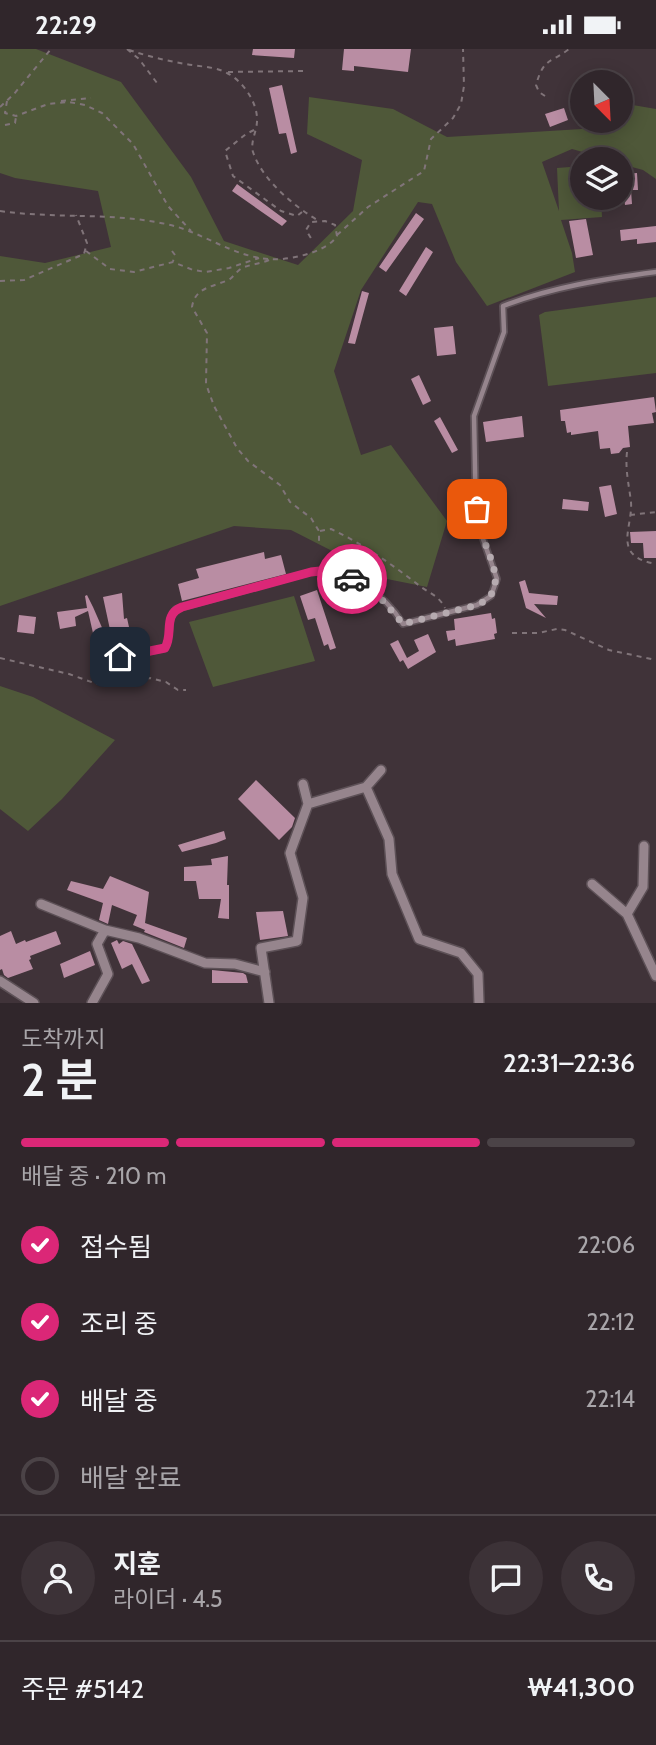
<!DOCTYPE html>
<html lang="ko">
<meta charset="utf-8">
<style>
:root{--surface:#30262b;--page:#3c3237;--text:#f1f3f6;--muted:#a8a5a9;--line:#4b4347;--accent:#db2777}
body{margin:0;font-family:Cabin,"Noto Sans KR",sans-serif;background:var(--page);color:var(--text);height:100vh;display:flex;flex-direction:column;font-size:26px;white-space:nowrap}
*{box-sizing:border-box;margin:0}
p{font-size:23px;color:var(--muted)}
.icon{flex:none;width:38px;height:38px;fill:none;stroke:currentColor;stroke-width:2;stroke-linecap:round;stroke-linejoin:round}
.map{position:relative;height:954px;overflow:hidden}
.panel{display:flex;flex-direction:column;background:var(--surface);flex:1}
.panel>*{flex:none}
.needle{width:46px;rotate:156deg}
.tools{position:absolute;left:570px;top:21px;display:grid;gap:14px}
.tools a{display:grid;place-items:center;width:63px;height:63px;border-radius:50%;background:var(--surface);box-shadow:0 4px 18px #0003,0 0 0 2px var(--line);font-size:35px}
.pin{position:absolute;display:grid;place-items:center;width:60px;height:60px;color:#fff;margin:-30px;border-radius:14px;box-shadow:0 4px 10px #0006}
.courier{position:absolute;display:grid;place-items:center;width:70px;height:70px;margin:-35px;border:5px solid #db2777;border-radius:50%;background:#fff;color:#222;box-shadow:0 2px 9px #0007}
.head em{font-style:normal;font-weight:600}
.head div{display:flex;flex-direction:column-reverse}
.head{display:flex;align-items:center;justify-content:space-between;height:119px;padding:0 21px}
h1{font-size:46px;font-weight:600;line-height:52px}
.bar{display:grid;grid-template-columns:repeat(4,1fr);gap:10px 7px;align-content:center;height:84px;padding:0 21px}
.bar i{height:9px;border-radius:5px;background:var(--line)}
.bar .on{background:var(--accent)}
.bar p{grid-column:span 4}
.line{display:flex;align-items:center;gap:18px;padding:0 21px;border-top:2px solid var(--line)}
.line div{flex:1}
.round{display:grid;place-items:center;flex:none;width:74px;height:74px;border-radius:37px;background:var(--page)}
ol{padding:0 21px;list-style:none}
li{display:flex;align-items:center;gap:21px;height:77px}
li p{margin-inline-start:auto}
li .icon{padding:7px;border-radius:50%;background:var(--accent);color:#fff;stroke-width:4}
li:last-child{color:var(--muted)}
li i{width:38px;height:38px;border:4px solid var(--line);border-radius:50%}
.status{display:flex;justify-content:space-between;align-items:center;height:49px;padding:0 35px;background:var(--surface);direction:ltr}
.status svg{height:19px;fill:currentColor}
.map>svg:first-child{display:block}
.green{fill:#4f5839}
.building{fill:#b98da3}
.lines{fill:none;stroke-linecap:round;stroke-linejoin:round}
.lane-casing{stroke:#5d5157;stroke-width:8}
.street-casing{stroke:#5d5157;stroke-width:12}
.path{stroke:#807479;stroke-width:2;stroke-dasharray:5 5;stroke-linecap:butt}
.lane{stroke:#96858d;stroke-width:4.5}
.street{stroke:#96858d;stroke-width:9}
.done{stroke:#b6abb0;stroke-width:7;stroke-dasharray:0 12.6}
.route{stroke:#db2777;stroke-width:9}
</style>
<div class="status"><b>22:29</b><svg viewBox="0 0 49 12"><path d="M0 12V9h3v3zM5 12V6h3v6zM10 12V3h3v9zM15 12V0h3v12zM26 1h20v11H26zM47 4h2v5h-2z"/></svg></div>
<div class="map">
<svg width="656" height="954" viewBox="0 0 656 954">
<rect width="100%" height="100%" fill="#403339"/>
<path class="green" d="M0 0H36L121 33 191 128 224 192 298 216 353 162 362 111 307 85 309 48 393 60 447 88 582 80 588 72H621V54L656 60V130L643 121 621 115V110H607L572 100 542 113 559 162 557 119 583 117V149H601L602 168 561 171 572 204 575 223 487 257 456 213 432 155 418 153 361 241 334 322 361 406 391 396 447 472 427 538 387 530 291 481 234 477 0 557V207L45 214 111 198 98 142 15 129 0 124Z
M656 248V324L548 337 539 266 545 263Z
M294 547 315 612 213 638 189 573Z
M0 637 33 648 115 691 62 750 28 782 0 760Z"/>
<path class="building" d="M253 0H295L294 9 252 6Z
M344 0H411L408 23 354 17V22L342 21Z
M282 36 297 103 291 105 286 84 279 85 269 39Z
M564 59 568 71 550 78 545 65Z
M637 124 638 141H631L632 155 625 156 621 125Z
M237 135 287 172 282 177 232 142Z
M416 164 424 170 386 223 379 218Z
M586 170 593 206 576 209 569 172Z
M656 177V193L637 195V190L621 192 620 181Z
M426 198 433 203 406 247 399 242Z
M362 242 369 244 355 295 348 294Z
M453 277 456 305 437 307 434 279Z
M419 326 431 352 423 356 411 330Z
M654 348 656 363 652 364 654 374 628 377 630 398 623 399 619 404 611 405 610 399 600 400 598 382 571 386V383L567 384 565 372H561L560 361Z
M522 367 524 388 486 393 483 373Z
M440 368 458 401 452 404 434 372Z
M611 436 617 465 605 468 599 438Z
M563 450 589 453 588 462 562 460Z
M656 482V509H644L643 494H631L630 483Z
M264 503 265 510 281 506 286 525 182 552 178 535 199 529 196 520Z
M525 531 529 544 558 547 557 556 534 555 546 569 526 559 519 533Z
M317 541 336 599 330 601 328 595 324 597 315 569 308 571 300 547Z
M122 544 124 570 127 569 129 578H125L129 601 115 604 103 548Z
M87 546 93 558 107 590 95 593 88 562 75 568 76 577 60 580 57 563 87 559 85 547Z
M491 564 492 570 495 569 497 584 494 585 495 590 456 597 455 590 448 592 446 582 455 581 454 570Z
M19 566 36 568 34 585 17 583Z
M428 585 436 603 408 620 403 611 400 613 390 595 398 591 407 609 419 602 414 591Z
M256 731 295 769 292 778 279 791 238 750Z
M224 782 226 790 216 794 182 803 178 796Z
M228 807 227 836H229V870L218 869 221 850H199L196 832H184V818L212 816 211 810Z
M110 827 149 843 145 874 187 889 184 899 144 883 145 881 133 876 137 866 112 856 108 875 99 871 103 854 67 841 71 832 103 840Z
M283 862 288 887 260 891 256 863Z
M11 882 16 895 25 891 26 893 56 882 61 895 30 907 31 910 29 911 33 920 8 929 4 926 2 920 0 921V887Z
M117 891 119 895 123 892 132 895 150 932 142 935 132 915 122 920 111 894Z
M90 902 95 916 64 929 60 915Z
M212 921 243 924 246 926 248 934H212Z"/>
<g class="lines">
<defs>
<path id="lane" d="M120 609 165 599C173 586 165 572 176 560L311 523C348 519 384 544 403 575L477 556 491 547 497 530 476 470 474 367 504 283 503 257C552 238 604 230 656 223"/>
<path id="street" d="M303 735 308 755
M366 738 381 721
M592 835 627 865 656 927
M41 855 105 881 139 889 205 914 235 915 265 923
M627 865 643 838 644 797
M0 932 34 954
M92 954 108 925 97 895 105 881
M269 954 261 899 297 892 303 849 290 804 308 755 366 738 389 790 392 825 419 890 461 904 478 925 479 954"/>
</defs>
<use href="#lane" class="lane-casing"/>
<use href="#street" class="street-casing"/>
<path class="path" d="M127 0 139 10 157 34
M129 1C147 7 167 12 186 15 200 18 214 17 227 24 243 32 258 54 257 72 257 82 250 93 253 103 262 131 295 158 319 172
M228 23 306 22
M545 47 539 43 536 36C544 8 550 15 569 0
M7 52 5 64 16 67 48 55 69 53 85 56 102 64 133 95 168 157 191 182
M61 52 91 49
M0 58 14 45 51 0
M5 76 15 74 16 68
M254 81 246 85 225 102 233 127 281 162 297 167 302 163
M0 162C56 170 111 163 166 175 201 182 231 207 268 210 287 212 326 204 337 187L335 176 325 172 311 173 306 181 312 191
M337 186 368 158 424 122 431 90 453 69 461 55 464 37 463 0
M86 202 110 220 134 223 173 213 193 221 206 223 229 219 259 209
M172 202 175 206 173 212
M269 211C260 215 251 215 242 219 237 222 234 227 230 230 215 238 195 237 192 258L207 284 206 335 214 357 237 399 248 412 280 436 290 453 311 469 319 482V492
M0 232 24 231 84 205 87 194 76 166
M627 403C625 421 629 436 631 453 633 479 611 507 656 515
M630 466 656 463
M320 482 331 480C363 495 393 516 421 538 431 545 439 547 445 559
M512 584H538L557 580 565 581 609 601 656 611
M0 609 69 625 97 635 150 629 166 633 178 641H186"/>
<use href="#lane" class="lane"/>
<use href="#street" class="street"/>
</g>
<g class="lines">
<path class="done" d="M352 530 377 545 403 575 477 556C519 538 475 492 477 460"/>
<path class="route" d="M120 608 165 599C174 584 162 566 182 558L311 523 320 522 352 530"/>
</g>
</svg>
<div class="tools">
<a><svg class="needle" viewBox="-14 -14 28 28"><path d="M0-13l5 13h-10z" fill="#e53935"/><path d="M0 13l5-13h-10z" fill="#a8a5a9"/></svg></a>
<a><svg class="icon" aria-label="layers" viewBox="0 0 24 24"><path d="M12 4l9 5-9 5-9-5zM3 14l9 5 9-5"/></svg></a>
</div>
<div class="pin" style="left:477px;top:460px;background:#ea580c"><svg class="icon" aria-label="bag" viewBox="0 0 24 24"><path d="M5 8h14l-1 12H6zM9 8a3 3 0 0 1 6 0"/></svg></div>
<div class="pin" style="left:120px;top:608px;background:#1f2937"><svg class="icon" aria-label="home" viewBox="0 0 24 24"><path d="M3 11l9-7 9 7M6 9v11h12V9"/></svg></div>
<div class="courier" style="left:352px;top:530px"><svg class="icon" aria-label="car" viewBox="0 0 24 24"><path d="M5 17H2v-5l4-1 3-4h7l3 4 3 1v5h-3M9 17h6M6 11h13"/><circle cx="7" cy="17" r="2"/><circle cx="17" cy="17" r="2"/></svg></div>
</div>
<section class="panel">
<div class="head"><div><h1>2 분</h1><p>도착까지</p></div><em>22:31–22:36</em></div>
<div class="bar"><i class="on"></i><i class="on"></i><i class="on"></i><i></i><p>배달 중 · 210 m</p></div>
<ol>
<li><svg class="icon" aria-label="check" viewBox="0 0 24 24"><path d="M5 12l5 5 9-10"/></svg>접수됨<p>22:06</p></li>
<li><svg class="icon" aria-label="check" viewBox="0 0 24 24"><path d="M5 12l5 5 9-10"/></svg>조리 중<p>22:12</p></li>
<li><svg class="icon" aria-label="check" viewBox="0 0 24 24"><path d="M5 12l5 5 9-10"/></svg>배달 중<p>22:14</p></li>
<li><i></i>배달 완료</li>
</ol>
<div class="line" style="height:126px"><a class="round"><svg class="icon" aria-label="person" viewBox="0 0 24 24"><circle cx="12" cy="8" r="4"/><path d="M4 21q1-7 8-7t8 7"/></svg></a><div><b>지훈</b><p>라이더 · 4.5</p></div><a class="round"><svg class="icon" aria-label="chat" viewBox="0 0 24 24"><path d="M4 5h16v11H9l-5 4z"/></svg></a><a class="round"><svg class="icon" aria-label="phone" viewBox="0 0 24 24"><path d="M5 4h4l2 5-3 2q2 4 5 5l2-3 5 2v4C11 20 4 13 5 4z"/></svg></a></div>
<div class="line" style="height:91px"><div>주문 #5142</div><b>₩41,300</b></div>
</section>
